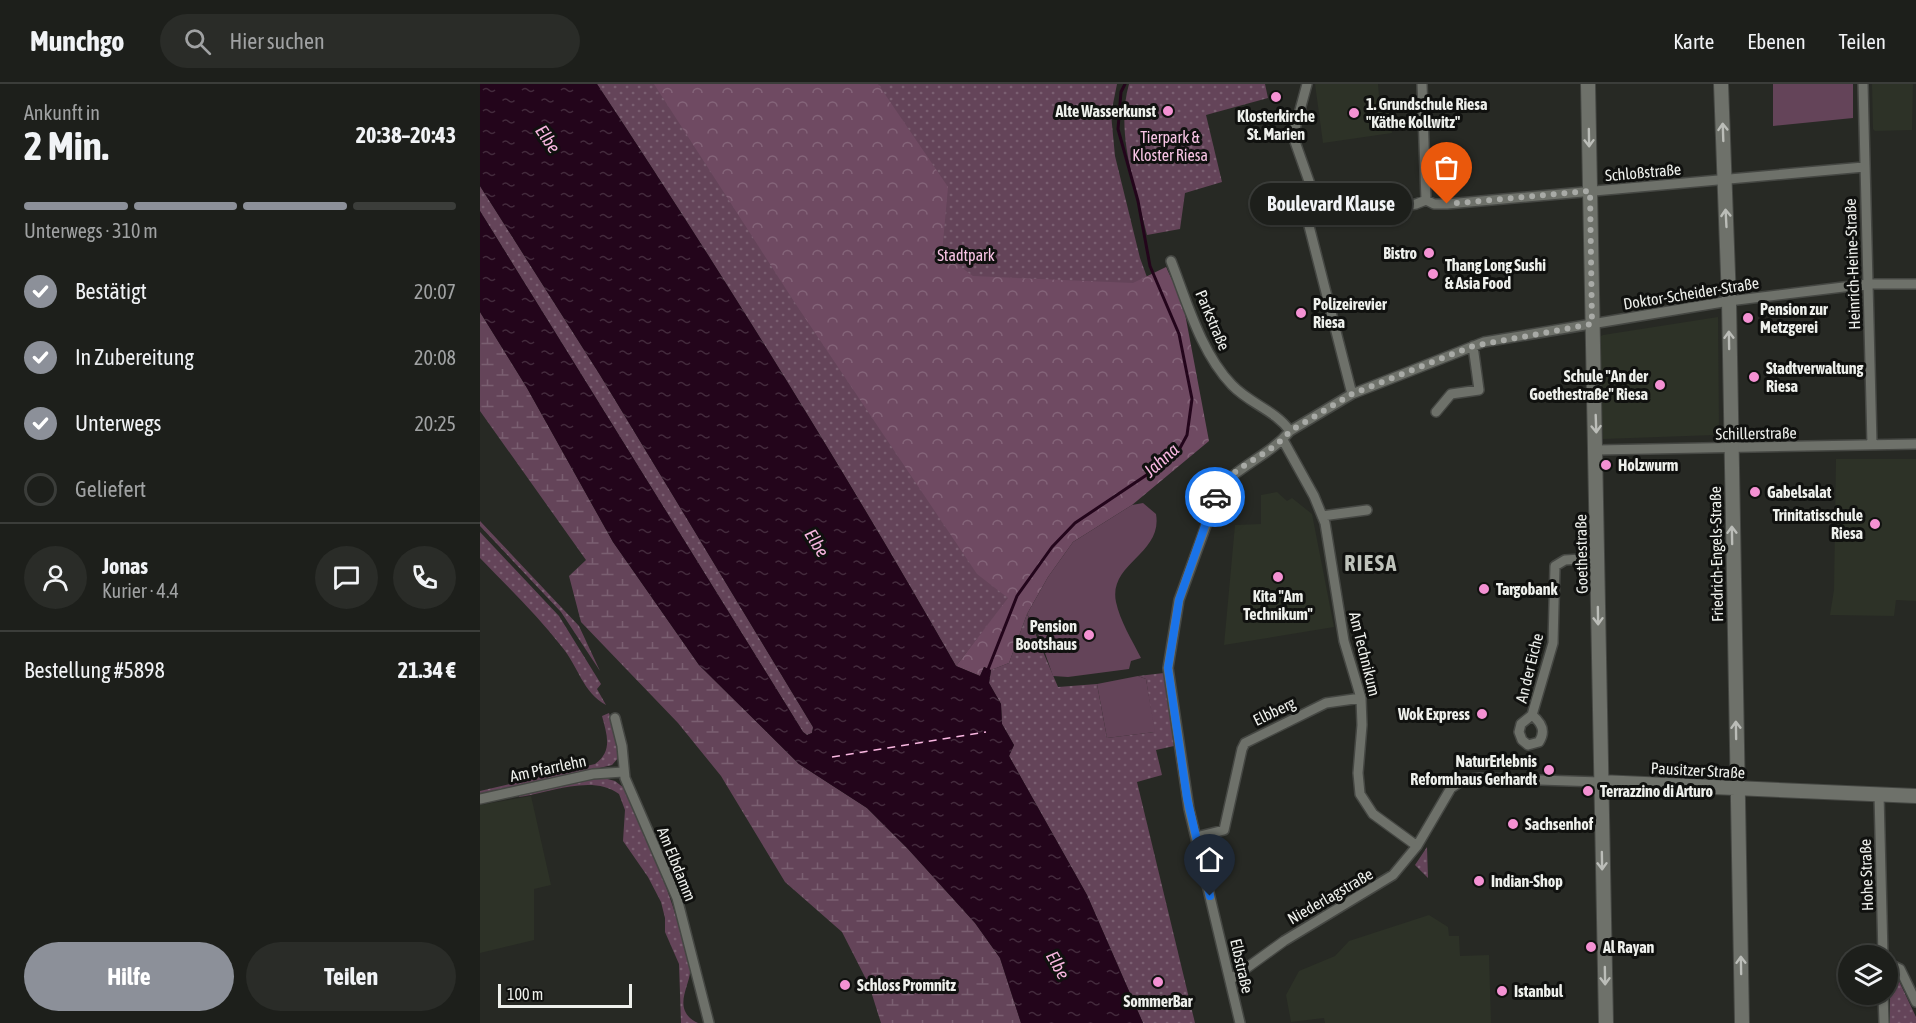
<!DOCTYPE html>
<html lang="de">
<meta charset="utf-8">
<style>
:root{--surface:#1d1f1b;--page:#2a2c28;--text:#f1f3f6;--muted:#a0a2a3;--line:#3b3d3a;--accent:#8c9099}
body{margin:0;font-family:"Asap Condensed",sans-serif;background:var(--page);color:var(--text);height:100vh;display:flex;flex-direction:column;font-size:22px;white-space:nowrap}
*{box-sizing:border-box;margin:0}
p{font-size:20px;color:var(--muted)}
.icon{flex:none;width:33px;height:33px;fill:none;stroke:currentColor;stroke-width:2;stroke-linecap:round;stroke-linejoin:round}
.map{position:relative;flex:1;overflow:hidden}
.side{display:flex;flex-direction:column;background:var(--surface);width:480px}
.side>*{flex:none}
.tools{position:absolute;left:1358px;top:861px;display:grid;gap:12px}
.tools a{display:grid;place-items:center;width:60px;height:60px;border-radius:50%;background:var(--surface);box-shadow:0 2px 4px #0004,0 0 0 2px var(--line);font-size:30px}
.scale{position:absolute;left:18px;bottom:15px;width:134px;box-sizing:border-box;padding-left:6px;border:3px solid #eef0ec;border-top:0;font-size:16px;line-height:21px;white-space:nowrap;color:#eef0ec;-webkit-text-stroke:4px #10110f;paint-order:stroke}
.pin{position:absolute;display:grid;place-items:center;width:51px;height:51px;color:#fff;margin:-62px -26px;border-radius:50% 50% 50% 0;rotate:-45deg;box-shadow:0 0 6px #0007}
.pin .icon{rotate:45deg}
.courier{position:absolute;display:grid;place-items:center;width:60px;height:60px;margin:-30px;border:4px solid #1a73e8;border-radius:50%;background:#fff;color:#222;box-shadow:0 2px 8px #0007}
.bubble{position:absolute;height:42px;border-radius:21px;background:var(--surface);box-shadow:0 2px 4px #0004,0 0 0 2px var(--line);font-size:20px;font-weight:700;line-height:42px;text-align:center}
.overview em{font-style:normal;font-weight:700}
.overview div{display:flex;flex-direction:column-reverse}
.overview{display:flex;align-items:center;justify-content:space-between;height:102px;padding:0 24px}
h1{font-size:39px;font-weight:700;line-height:45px}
.bar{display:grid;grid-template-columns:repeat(4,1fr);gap:9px 6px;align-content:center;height:72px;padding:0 24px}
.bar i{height:8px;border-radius:4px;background:var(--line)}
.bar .active{background:var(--accent)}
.bar p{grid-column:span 4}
.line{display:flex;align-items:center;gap:15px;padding:0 24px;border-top:2px solid var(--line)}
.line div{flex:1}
.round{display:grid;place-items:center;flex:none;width:63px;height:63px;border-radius:32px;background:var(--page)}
ol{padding:0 24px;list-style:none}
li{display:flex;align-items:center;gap:18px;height:66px}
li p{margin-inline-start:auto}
li .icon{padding:6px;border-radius:50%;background:var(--accent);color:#fff;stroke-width:4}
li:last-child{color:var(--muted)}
li i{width:33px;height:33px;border:3px solid var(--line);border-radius:50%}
.button{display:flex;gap:12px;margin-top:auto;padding:12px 24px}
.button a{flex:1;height:69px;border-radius:36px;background:var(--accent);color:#fff;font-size:24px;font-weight:700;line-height:69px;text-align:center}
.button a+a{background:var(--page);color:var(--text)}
header{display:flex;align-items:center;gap:36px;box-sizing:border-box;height:84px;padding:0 30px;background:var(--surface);border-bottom:2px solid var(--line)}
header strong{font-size:28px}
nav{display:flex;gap:33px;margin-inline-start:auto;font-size:21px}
.search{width:420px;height:54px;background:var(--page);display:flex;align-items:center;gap:15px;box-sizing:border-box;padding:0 21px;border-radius:33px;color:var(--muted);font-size:22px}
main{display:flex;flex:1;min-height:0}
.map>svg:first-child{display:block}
.built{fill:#2d3227}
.grass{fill:url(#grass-dots)}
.forest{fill:url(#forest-crowns)}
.wetland{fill:url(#wetland-marsh)}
.garden{fill:#644459}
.water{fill:url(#water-ripples)}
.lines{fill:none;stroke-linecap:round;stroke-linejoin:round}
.stream{stroke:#23051b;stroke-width:3}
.ferry{stroke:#f8b7e0;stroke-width:1.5;stroke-dasharray:8 6;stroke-linecap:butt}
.street-casing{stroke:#454743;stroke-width:12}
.secondary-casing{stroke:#454743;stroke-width:16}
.street{stroke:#6e716a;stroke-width:9}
.secondary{stroke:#6e716a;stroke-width:14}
.oneway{stroke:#bbbdb8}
.done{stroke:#a8aaa6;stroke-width:6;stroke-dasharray:0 10.8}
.route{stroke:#1a73e8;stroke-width:8}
.poi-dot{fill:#f491d3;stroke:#10110f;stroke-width:2}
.labels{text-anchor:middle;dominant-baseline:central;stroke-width:6;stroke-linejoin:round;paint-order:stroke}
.poi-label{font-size:16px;font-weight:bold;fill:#eef0ec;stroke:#10110f;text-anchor:start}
.park-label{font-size:16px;fill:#f9c5e6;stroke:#10110f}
.street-label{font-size:16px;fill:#eef0ec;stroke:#10110f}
.water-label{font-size:18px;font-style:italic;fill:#f8b7e0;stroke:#10110f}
.district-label{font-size:22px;font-weight:bold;letter-spacing:1.5px;fill:#bfc3bb;stroke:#10110f}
</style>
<header>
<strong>Munchgo</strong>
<div class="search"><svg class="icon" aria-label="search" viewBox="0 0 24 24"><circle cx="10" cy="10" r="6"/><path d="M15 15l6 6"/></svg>Hier suchen</div>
<nav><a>Karte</a><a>Ebenen</a><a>Teilen</a></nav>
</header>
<main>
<section class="side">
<div class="overview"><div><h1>2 Min.</h1><p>Ankunft in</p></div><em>20:38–20:43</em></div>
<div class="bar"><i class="active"></i><i class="active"></i><i class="active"></i><i></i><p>Unterwegs · 310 m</p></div>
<ol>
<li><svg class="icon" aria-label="check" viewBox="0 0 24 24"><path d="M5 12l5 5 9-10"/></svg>Bestätigt<p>20:07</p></li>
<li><svg class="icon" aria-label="check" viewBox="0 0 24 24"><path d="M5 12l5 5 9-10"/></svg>In Zubereitung<p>20:08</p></li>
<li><svg class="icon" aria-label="check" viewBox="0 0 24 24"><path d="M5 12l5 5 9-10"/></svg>Unterwegs<p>20:25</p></li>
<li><i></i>Geliefert</li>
</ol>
<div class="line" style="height:108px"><a class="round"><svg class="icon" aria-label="person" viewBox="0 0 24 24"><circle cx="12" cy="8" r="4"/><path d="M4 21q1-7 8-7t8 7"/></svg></a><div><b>Jonas</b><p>Kurier · 4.4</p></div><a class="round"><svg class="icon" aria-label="chat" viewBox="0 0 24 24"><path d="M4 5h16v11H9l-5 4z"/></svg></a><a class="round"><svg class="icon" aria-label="phone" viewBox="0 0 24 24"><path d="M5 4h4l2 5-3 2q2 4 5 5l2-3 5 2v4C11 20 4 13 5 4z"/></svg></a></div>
<div class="line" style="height:78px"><div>Bestellung #5898</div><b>21.34 €</b></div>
<div class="button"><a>Hilfe</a><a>Teilen</a></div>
</section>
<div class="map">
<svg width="1436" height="939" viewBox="0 0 1436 939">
<defs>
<pattern id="grass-dots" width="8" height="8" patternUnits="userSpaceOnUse" patternTransform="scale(1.5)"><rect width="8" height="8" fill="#644459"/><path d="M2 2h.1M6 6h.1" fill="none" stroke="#7a5f71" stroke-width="1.8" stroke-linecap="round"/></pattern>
<pattern id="forest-crowns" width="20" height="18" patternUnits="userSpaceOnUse" patternTransform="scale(1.5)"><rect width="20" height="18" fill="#6f4a62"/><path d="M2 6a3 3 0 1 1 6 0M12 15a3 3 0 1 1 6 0" fill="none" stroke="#846479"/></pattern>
<pattern id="wetland-marsh" width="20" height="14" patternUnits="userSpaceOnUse" patternTransform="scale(1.5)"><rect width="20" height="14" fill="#644459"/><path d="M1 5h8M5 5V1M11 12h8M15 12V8" fill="none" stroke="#7a5f71"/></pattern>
<pattern id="water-ripples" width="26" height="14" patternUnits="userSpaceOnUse" patternTransform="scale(1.5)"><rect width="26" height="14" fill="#23051b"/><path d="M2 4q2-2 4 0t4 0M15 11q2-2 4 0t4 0" fill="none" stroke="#432a3c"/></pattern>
</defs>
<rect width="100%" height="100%" fill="#272924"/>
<path class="built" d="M835 0H898L900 25 909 24 912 49 843 59Z
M1392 0H1433L1432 46 1395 47 1393 45Z
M1238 233 1239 348 1235 351 1123 355 1119 253 1123 251Z
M1356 375H1436V517L1416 516 1414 532 1350 531 1354 506Z
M797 408 807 417 812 414 832 430 854 543 744 561 755 441 781 440V411Z
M51 712 71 801 54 805V856L0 869V721Z
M949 831 968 843 969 852H979L980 872 1009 871 1011 939H845L844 934 811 938 806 911 819 887 855 872 869 857Z"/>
<path class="grass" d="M117 0H637L631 30 635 72 660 174 703 292 476 582C363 384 243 190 117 0Z
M785 0 788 14 726 31 742 98 705 109 700 145 667 151C656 103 635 50 649 0Z
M0 102 120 291 333 643 332 649 327 651 323 648 0 127Z
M0 437 99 542 120 587 81 528 0 442Z
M0 448 79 532 121 600 117 605 126 621C103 609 98 582 82 563 57 531 28 503 0 474Z
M547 530 578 603 617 600 627 654 674 648 666 595 658 592 684 589 694 662 676 666 682 691 657 698 715 939H663L607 811 529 672 534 661 522 640 521 620 509 599 511 586 529 579Z
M129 629 138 658 139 673 132 681 0 712V707L115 680C133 667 127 651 122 632Z
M120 693 135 697 144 704C169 758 192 810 206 868 207 874 210 880 210 886 211 901 190 926 218 939H201L199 880 185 848V834L181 818 168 793 143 757 145 726 139 710C112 690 69 709 39 713L40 709Z
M947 763 948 794 935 781Z
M1414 896 1419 897 1436 933V939H1410V900Z"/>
<path class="forest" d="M174 0H398L468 103 462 169 493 192 653 199 686 183 703 219 729 357 652 421 593 458 568 493 547 530 529 579 511 586 504 583 500 592 476 582 528 514 497 490 315 219Z"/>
<path class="wetland" d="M0 228 47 304 133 458 219 581 319 680 387 724 428 765 495 839 520 874 541 939H401L389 901 362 848 305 798 241 692 198 639 101 538 89 492 106 476 0 327Z"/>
<path class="garden" d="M1293 0H1373V34L1293 42Z
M663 419 676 430C683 470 628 479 636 518 640 537 652 556 661 574L651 577 649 585 588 593 573 592 559 552 547 530 568 493 593 458 652 421Z
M658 592 666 595 675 648 627 654 617 600Z"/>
<path class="water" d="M0 0H117C243 190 363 384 476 582L500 592 504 583 511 586 509 599 521 620 522 640 534 661 529 672 607 811 663 939H541L520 874 495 839 428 765 387 724 319 680 219 581 133 458 47 304 0 228V127L323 648 327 651 332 649 333 643 120 291 0 102Z"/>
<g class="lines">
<path class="stream" d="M507 588 537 512 572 463 595 439 680 382 700 364 707 351 712 315 699 250 670 182 658 117 638 45 641 8 645 0"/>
<path class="ferry" d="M352 673 506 648"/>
<defs>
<path id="street" d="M827 0 813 52 842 134
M942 0 946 116
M1383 0 1392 360
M946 116 954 120H967L1384 83
M691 177C707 218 721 269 752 301 770 320 795 326 810 347
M872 310 828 138 936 120 946 116
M956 328 971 310 999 306 993 262
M803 356 834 412 845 439 864 557 881 614 882 641 878 689 880 710 893 730 937 762
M1117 366 1436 360
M842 432 887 426
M1052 631C1062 639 1066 647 1059 658L1048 661 1042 656 1039 648 1041 640 1052 631 1073 559 1075 482 1085 476 1117 474
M135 634 142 662 145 694 197 814 229 939
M1399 710 1403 872
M0 715 113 690 143 688
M716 753 744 746 762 665 765 659 846 619 881 614
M1407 879 1420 885 1436 918
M750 896 804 857 913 791 937 762 971 704 983 696 999 694 1120 698
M1403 910 1404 939
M760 939 709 725 688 584 699 516 740 403C761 381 791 370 810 347L872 310 1004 258 1249 217 1388 200H1436"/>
<path id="secondary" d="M1108 0 1126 939
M1241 0 1249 217 1262 939
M1120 698 1436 712"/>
</defs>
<use href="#street" class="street-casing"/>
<use href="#secondary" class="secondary-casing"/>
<use href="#street" class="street"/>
<use href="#secondary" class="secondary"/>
</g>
<defs><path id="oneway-shaft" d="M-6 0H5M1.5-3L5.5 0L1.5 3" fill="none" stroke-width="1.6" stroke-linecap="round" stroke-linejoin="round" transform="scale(1.5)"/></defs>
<g class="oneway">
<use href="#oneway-shaft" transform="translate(1243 48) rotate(-92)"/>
<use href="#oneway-shaft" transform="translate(1109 54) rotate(89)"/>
<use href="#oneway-shaft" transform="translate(1246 134) rotate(-93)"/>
<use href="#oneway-shaft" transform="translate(1249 256) rotate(-91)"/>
<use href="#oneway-shaft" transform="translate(1116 340) rotate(88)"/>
<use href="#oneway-shaft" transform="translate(1252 451) rotate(-91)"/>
<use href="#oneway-shaft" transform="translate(1118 532) rotate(89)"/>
<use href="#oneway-shaft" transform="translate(1256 646) rotate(-91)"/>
<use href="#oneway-shaft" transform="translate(1122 777) rotate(89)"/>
<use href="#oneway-shaft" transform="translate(1261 881) rotate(-91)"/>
<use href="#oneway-shaft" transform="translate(1125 892) rotate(89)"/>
</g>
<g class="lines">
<path class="done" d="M735 413C750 380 789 374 810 347L872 310 993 262 1112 240 1110 107 967 120"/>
<path class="route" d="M730 812 707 714 688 584 699 516 735 413"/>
</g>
<g class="poi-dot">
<circle cx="796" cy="13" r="6"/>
<circle cx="688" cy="27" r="6"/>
<circle cx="874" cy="29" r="6"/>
<circle cx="949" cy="169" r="6"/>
<circle cx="953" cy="190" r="6"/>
<circle cx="821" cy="229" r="6"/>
<circle cx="1268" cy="234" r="6"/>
<circle cx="1274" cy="293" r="6"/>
<circle cx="1180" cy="301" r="6"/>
<circle cx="1126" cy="381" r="6"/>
<circle cx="1275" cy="408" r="6"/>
<circle cx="1395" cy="440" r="6"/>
<circle cx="798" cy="493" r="6"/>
<circle cx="1004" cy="505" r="6"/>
<circle cx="609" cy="551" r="6"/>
<circle cx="1002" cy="630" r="6"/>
<circle cx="1069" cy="686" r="6"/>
<circle cx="1108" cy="707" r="6"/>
<circle cx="1033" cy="740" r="6"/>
<circle cx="999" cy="797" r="6"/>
<circle cx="1111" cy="863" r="6"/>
<circle cx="678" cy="898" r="6"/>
<circle cx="365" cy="901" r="6"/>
<circle cx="1022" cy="907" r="6"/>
</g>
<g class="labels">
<g class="poi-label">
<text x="886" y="20">1. Grundschule Riesa<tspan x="886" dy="18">"Käthe Kollwitz"</tspan></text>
<text x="676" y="27" text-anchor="end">Alte Wasserkunst</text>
<text x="796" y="32" text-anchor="middle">Klosterkirche<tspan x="796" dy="18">St. Marien</tspan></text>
<text x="937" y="169" text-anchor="end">Bistro</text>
<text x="965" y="181">Thang Long Sushi<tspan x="965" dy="18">&amp; Asia Food</tspan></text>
<text x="833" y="220">Polizeirevier<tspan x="833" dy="18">Riesa</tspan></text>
<text x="1280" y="225">Pension zur<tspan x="1280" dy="18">Metzgerei</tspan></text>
<text x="1286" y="284">Stadtverwaltung<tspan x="1286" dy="18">Riesa</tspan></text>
<text x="1168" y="292" text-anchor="end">Schule "An der<tspan x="1168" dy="18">Goethestraße" Riesa</tspan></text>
<text x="1138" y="381">Holzwurm</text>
<text x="1287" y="408">Gabelsalat</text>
<text x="1383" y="431" text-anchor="end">Trinitatisschule<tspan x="1383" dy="18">Riesa</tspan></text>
<text x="1016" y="505">Targobank</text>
<text x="798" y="512" text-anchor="middle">Kita "Am<tspan x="798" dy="18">Technikum"</tspan></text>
<text x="597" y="542" text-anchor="end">Pension<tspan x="597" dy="18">Bootshaus</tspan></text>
<text x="990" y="630" text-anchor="end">Wok Express</text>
<text x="1057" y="677" text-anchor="end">NaturErlebnis<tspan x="1057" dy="18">Reformhaus Gerhardt</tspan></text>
<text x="1120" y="707">Terrazzino di Arturo</text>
<text x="1045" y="740">Sachsenhof</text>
<text x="1011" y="797">Indian-Shop</text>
<text x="1123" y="863">Al Rayan</text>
<text x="377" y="901">Schloss Promnitz</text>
<text x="1034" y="907">Istanbul</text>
<text x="678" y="917" text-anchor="middle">SommerBar</text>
</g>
<g class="park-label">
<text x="690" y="53">Tierpark &amp;<tspan x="690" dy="18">Kloster Riesa</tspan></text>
<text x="486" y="171">Stadtpark</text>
</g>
<g class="street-label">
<text transform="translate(1163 88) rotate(-5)">Schloßstraße</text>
<text transform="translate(1372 180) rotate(-92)">Heinrich-Heine-Straße</text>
<text transform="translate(1211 209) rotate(-9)">Doktor-Scheider-Straße</text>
<text transform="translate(733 236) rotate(67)">Parkstraße</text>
<text transform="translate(1276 349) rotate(-1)">Schillerstraße</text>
<text transform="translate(1101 470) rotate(-91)">Goethestraße</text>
<text transform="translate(1236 470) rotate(-91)">Friedrich-Engels-Straße</text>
<text transform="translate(885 570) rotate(76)">Am Technikum</text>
<text transform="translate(1049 584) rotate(-76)">An der Eiche</text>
<text transform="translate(794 627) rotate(-26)">Elbberg</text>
<text transform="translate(68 684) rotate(-12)">Am Pfarrlehn</text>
<text transform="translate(1218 686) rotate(3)">Pausitzer Straße</text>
<text transform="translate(197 780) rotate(68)">Am Elbdamm</text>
<text transform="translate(1386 791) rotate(-92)">Hohe Straße</text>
<text transform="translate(850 812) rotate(-30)">Niederlagstraße</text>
<text transform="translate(762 882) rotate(77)">Elbstraße</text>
</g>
<g class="water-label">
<text transform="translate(68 55) rotate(56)">Elbe</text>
<text transform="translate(681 376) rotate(-42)">Jahna</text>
<text transform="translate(337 459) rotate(58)">Elbe</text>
<text transform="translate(578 881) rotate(61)">Elbe</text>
</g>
<g class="district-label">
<text x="891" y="479">RIESA</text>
</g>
</g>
</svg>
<div class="tools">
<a><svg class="icon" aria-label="layers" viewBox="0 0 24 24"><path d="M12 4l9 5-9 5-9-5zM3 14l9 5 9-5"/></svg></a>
</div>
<div class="scale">100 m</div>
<div class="pin" style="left:967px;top:120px;background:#ea580c"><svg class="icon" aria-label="bag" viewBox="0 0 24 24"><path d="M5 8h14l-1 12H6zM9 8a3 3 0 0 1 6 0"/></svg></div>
<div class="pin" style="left:730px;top:812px;background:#1f2937"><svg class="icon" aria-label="home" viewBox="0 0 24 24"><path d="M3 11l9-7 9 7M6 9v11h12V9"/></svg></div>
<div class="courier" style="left:735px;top:413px"><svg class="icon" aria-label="car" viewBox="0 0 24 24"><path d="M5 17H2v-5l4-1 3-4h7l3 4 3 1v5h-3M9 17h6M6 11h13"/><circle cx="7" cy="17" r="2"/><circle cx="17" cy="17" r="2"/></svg></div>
<div class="bubble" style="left:770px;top:99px;width:162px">Boulevard Klause</div>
</div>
</main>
